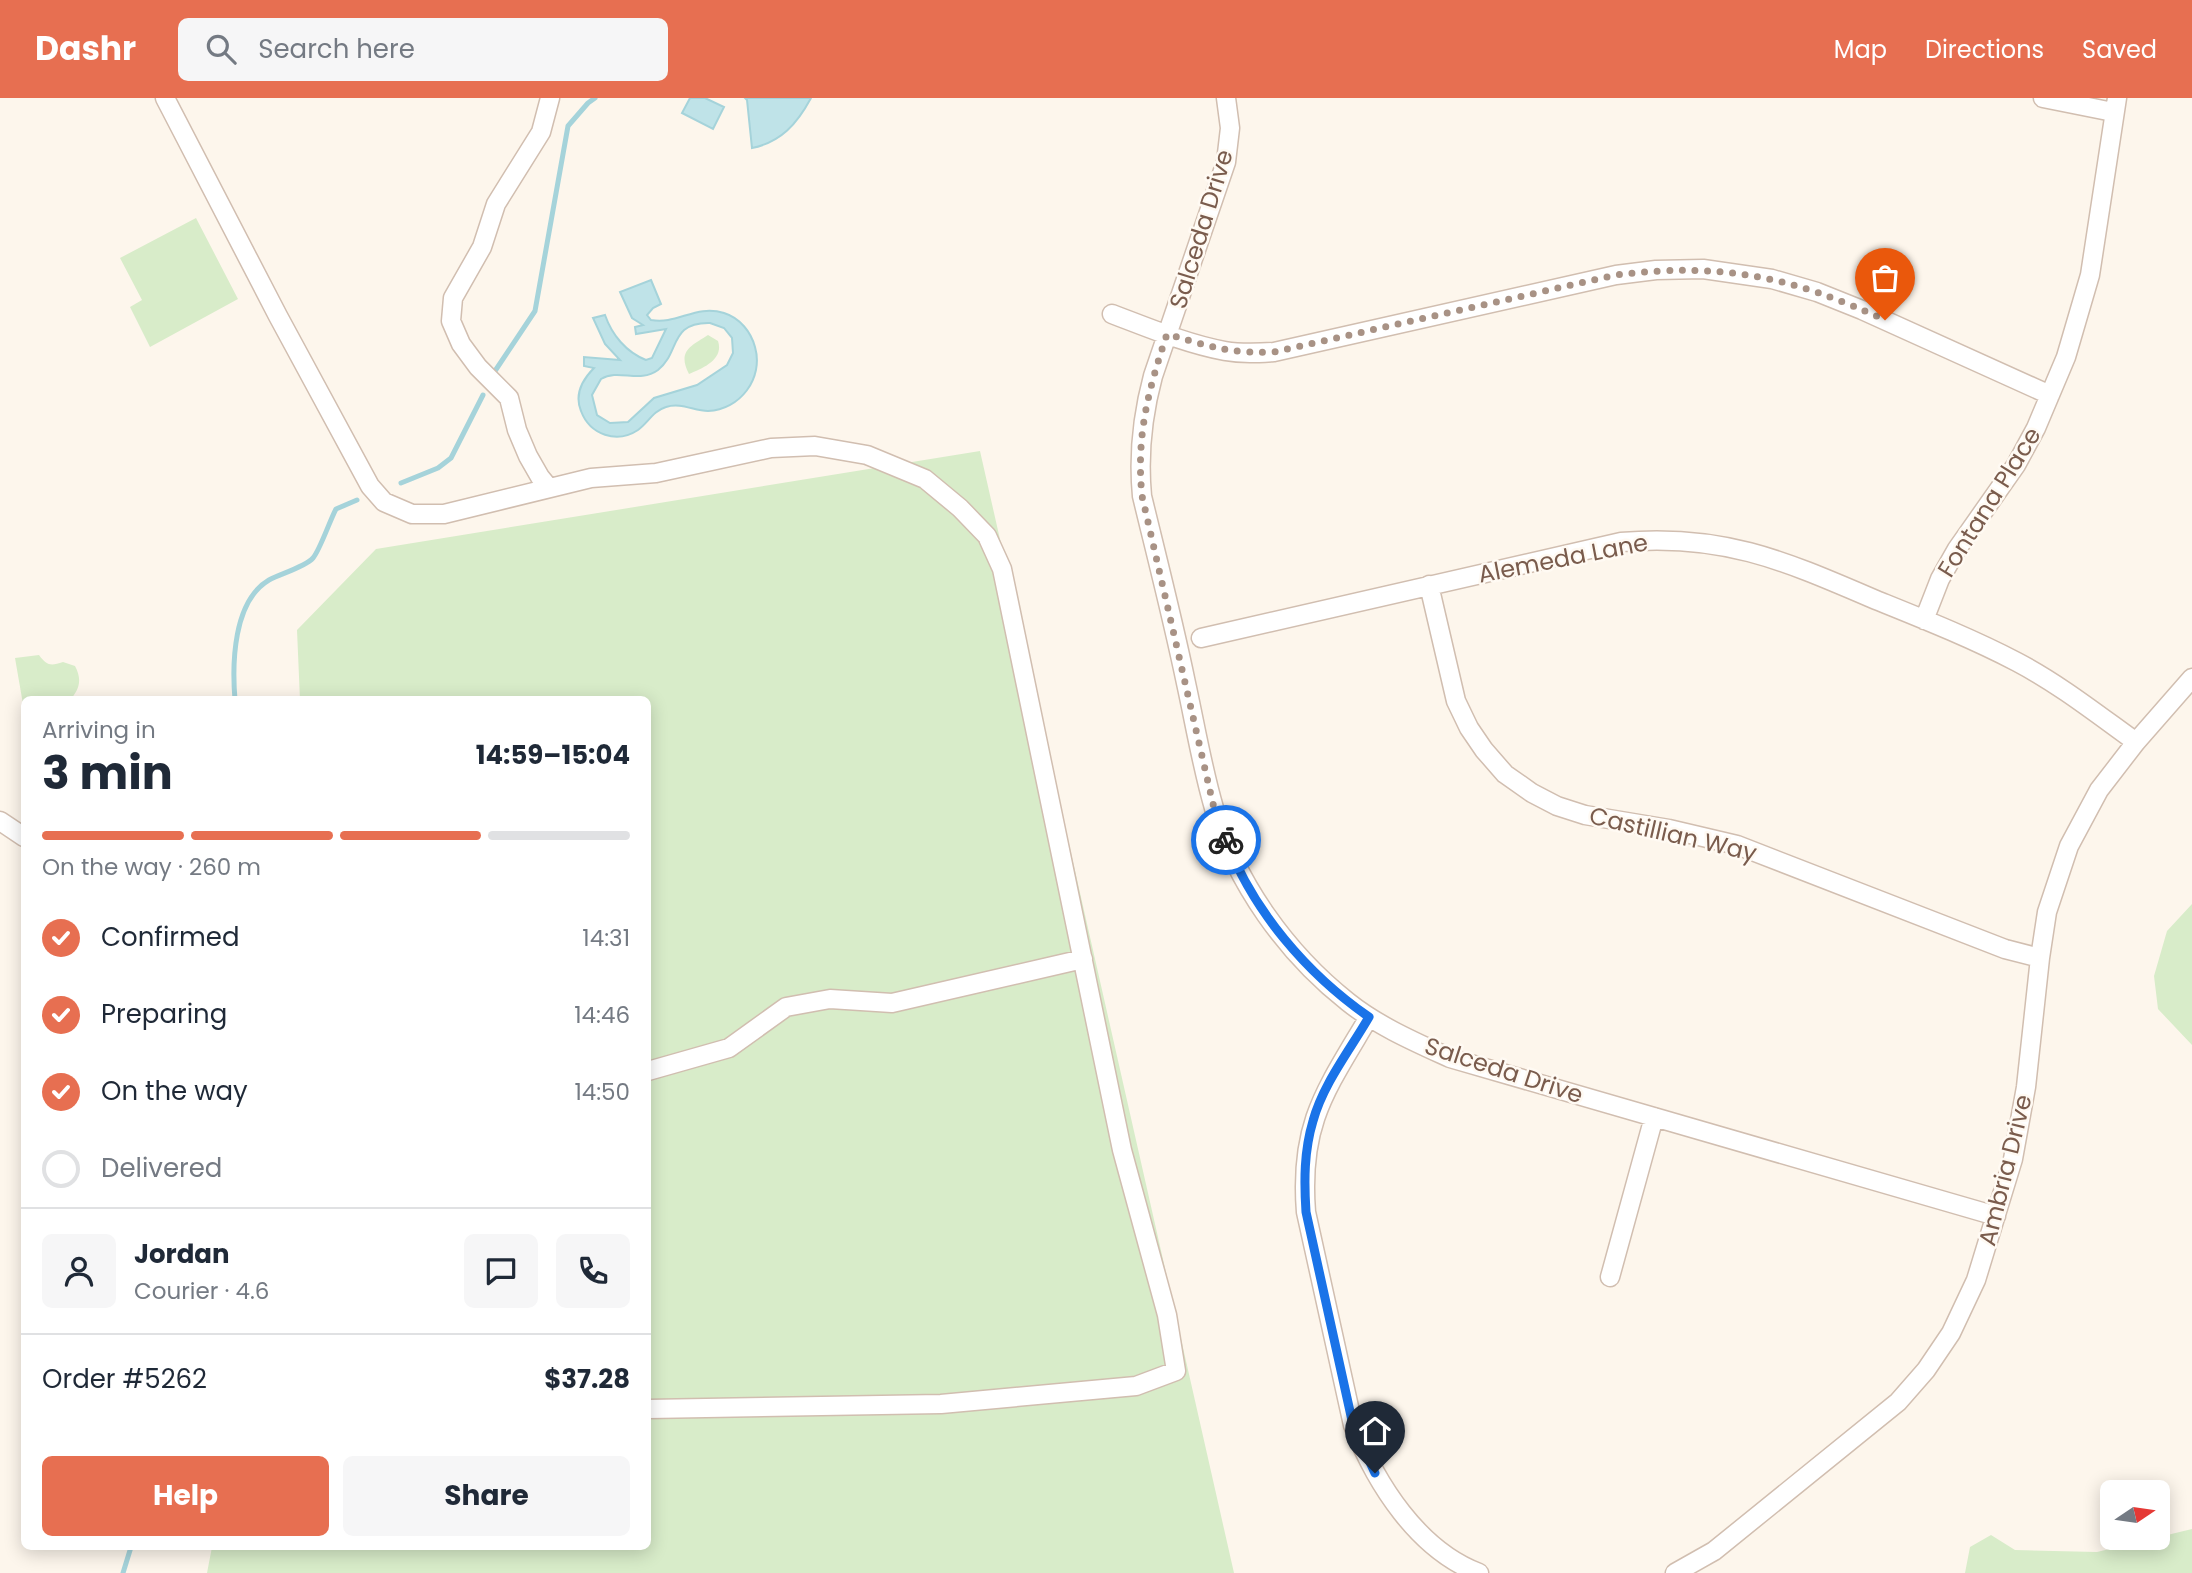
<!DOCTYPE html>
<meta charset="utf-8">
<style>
:root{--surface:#fff;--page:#f6f6f7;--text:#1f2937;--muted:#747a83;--line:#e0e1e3;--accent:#e76f51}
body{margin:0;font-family:Poppins,sans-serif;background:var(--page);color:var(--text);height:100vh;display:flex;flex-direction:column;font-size:26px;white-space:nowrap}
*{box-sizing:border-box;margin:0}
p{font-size:23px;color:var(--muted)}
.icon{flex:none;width:38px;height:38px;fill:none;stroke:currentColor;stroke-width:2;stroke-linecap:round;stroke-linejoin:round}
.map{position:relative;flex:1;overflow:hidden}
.details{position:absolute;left:21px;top:598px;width:630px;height:854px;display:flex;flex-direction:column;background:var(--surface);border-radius:10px;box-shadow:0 4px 18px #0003}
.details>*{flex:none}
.needle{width:46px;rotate:77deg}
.fabs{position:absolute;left:2100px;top:1382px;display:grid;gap:14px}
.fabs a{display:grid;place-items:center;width:70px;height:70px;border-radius:10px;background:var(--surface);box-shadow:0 4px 18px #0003;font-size:35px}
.pin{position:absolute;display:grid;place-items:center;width:60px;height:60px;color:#fff;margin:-72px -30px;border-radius:50% 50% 50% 0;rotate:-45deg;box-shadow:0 0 7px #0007}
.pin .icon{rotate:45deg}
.courier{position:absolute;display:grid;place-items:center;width:70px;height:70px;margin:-35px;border:5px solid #1a73e8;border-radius:50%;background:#fff;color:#222;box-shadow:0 2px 9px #0007}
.headline em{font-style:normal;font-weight:700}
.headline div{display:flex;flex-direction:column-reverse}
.headline{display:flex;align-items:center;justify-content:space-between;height:119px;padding:0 21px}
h1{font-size:46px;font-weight:700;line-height:52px}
.bar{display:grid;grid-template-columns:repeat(4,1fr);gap:10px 7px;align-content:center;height:84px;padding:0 21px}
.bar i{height:9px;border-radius:5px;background:var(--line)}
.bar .active{background:var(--accent)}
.bar p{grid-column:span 4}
.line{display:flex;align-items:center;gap:18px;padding:0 21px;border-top:2px solid var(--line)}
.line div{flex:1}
.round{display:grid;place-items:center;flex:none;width:74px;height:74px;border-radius:10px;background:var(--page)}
ol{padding:0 21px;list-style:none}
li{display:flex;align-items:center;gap:21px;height:77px}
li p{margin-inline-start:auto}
li .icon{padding:7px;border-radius:50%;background:var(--accent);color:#fff;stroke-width:4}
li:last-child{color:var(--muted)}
li i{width:38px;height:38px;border:4px solid var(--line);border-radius:50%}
.primary-button{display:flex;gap:14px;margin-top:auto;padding:14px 21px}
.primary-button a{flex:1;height:80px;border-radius:10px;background:var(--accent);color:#fff;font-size:28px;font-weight:700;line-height:80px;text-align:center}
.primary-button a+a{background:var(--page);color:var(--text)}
header{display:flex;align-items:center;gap:42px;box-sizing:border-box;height:98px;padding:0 35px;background:var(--accent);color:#fff}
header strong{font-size:33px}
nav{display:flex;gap:38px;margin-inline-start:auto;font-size:24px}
.search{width:490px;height:63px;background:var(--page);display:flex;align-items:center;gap:18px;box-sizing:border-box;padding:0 24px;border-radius:10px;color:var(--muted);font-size:26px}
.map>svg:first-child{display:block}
.green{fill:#d8ecc9}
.water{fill:#bfe3e8;stroke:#a5d3da;stroke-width:2;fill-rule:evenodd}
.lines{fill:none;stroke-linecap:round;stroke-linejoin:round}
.stream{stroke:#a5d3da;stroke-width:5}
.minor-casing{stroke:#d1beb0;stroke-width:21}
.minor{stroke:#fff;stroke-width:18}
.done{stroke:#a89285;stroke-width:7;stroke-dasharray:0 12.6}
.route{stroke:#1a73e8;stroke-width:9}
.labels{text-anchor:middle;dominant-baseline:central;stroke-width:5;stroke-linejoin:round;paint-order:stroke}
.street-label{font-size:24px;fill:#7a5c4d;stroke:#fffaf3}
</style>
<header>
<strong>Dashr</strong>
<div class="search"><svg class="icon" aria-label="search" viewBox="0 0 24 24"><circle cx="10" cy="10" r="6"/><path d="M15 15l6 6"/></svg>Search here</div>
<nav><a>Map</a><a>Directions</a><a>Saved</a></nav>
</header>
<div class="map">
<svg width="2192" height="1475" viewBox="0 0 2192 1475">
<rect width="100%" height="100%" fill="#fdf6ec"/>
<path class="green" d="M196 120 238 201 150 249 130 209 142 202 120 160Z
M708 237 718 243C724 261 704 270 689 276 677 253 691 248 708 237Z
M980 353 1234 1475H207L212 1449H648V602H300L297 532 376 451Z
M39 557C47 568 51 568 63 564L75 568C82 581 80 591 70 602H24V612L15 560Z
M2192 806V947L2158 911 2154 878 2167 833Z
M2192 1431V1475H1965L1970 1449 1991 1437 2015 1452 2097 1454Z"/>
<path class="water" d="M690 0H705L724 9 713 31 682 15Z
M745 0H811C797 26 781 44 752 50L747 2Z
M651 182 661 206 653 210 647 217 651 222C677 227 696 206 724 215 740 220 751 234 755 249 764 280 740 312 708 313 694 313 681 304 666 309 653 313 648 325 638 332 617 346 590 337 581 313 574 296 582 282 594 270L584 268V259L620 262 605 246 593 220 605 217C612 237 626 254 646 262L652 260 666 231 636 236 635 229 643 227 632 220 620 194ZM710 225 724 230 732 240 733 255 727 267 697 287 654 300 628 324 610 325 597 317 592 297 601 281C619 270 639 286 658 272 680 255 669 224 710 225Z"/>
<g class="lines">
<path class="stream" d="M495 273 535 213 568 28 588 5 595 0
M401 385 438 370 451 360 483 297
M235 602C232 566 233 503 269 482 280 476 305 469 313 460 320 452 330 422 336 411L357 402
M123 1475 131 1449"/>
<defs>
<path id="minor" d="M165 0 278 218 370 388 384 404 412 416H444L591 380 656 375 771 350 815 348 867 357 925 381 960 410 987 438 1002 471 1122 1052 1167 1217 1176 1273 1136 1288 941 1306 648 1311
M1226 0 1230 30 1226 64 1153 278C1142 319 1138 356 1142 398 1157 460 1173 522 1186 585 1195 626 1202 669 1214 710 1236 785 1286 855 1348 904 1378 928 1415 944 1450 960L1996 1118
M2043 0 2113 14
M1112 216C1149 230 1187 246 1225 253 1242 256 1258 255 1274 254L1616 177 1656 172 1703 171 1772 181 1817 194 1862 212 2050 297
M549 390 540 379 528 358 517 332 509 300 478 269 461 246 451 223 453 200 482 149 496 106 541 34 550 0
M1429 487 1456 603 1469 630 1484 652 1505 676 1532 695 1557 708 1585 717 1669 731 1737 747 2005 851 2040 860
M1924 522 1940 481 1957 451 2016 367 2036 330 2066 259 2090 177 2117 0
M1201 540 1621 444C1723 435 1785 463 1876 502 1923 521 1971 540 2017 564 2059 586 2097 616 2136 644
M0 723 24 739
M1369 919C1326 992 1299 1025 1306 1114L1353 1327C1376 1386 1418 1452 1479 1475
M648 973 729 950 786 909 830 901 892 905 1083 861
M1610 1179 1654 1019
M1675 1475 1714 1453 1898 1304 1926 1272 1951 1235 1976 1182 2013 1061 2026 989 2040 860 2047 814 2069 748 2099 692 2136 644 2192 580"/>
</defs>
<use href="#minor" class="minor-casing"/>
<use href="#minor" class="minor"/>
</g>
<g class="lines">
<path class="done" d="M1226 742 1214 710 1142 398C1136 338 1148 293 1167 236 1208 248 1231 256 1274 254L1616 177C1721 164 1790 178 1885 222"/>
<path class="route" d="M1226 742C1253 813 1307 876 1369 919 1350 952 1323 986 1313 1023 1304 1053 1304 1083 1306 1114L1353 1327 1375 1375"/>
</g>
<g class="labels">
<g class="street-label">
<text transform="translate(1201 131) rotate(-73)">Salceda Drive</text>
<text transform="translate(1989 404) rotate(-58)">Fontana Place</text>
<text transform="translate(1563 460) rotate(-11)">Alemeda Lane</text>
<text transform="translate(1673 736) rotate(13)">Castillian Way</text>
<text transform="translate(1504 972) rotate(18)">Salceda Drive</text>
<text transform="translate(2005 1072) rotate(-76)">Ambria Drive</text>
</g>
</g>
</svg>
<div class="fabs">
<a><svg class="needle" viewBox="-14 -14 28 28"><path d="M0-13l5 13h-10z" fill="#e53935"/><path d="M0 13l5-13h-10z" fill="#747a83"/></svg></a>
</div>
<div class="pin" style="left:1885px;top:222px;background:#ea580c"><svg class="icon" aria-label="bag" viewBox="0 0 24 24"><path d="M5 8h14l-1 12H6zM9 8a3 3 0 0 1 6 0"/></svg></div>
<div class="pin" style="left:1375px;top:1375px;background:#1f2937"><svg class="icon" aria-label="home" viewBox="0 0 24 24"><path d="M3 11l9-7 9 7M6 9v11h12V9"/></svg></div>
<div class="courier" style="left:1226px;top:742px"><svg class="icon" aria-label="bike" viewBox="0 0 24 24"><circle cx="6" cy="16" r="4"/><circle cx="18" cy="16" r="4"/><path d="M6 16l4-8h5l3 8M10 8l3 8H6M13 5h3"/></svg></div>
<section class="details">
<div class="headline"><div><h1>3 min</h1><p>Arriving in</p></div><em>14:59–15:04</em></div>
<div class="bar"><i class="active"></i><i class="active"></i><i class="active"></i><i></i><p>On the way · 260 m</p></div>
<ol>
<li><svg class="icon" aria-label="check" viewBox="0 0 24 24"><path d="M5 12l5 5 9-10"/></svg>Confirmed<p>14:31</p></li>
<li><svg class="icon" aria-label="check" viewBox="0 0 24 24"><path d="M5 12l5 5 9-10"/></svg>Preparing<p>14:46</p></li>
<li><svg class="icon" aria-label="check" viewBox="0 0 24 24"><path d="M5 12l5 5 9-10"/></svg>On the way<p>14:50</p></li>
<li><i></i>Delivered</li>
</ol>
<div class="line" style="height:126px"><a class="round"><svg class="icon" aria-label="person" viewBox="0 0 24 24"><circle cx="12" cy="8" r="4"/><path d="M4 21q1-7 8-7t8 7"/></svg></a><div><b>Jordan</b><p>Courier · 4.6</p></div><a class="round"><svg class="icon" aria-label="chat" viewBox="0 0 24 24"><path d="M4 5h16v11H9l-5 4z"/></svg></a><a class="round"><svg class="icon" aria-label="phone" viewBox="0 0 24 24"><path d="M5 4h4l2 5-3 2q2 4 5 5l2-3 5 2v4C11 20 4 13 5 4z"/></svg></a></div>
<div class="line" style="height:91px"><div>Order #5262</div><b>$37.28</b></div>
<div class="primary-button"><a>Help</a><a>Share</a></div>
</section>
</div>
